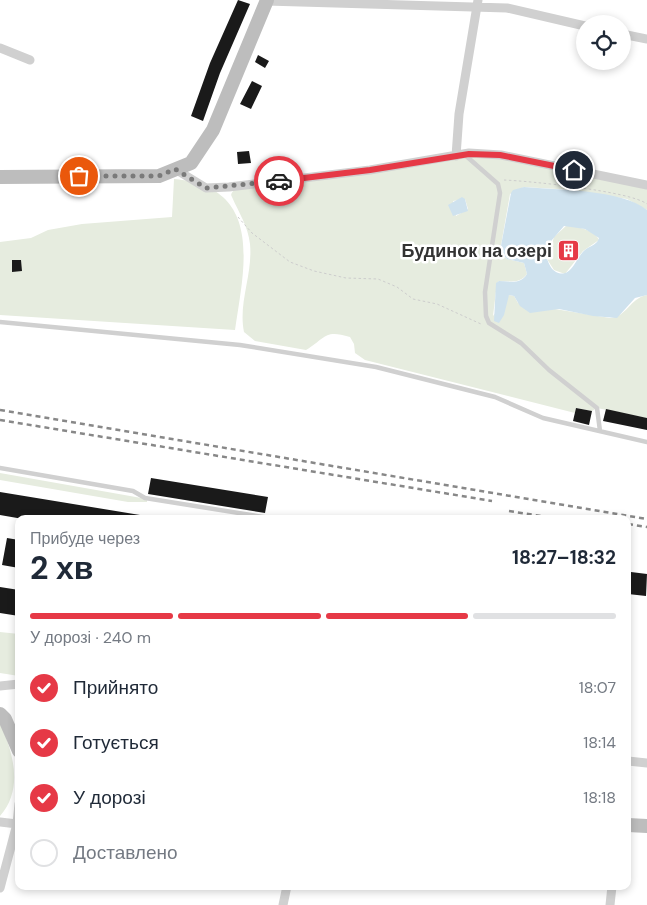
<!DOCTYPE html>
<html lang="uk">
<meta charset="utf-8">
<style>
:root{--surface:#fff;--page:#f2f2f3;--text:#1f2937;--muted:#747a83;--line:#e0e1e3;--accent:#e63946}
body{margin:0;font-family:"DM Sans",sans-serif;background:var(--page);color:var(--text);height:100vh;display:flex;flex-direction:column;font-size:19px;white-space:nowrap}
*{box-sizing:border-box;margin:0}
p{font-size:16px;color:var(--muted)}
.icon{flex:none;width:28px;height:28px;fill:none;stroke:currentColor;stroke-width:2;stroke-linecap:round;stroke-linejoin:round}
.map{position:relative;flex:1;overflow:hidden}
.drawer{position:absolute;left:15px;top:515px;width:616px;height:375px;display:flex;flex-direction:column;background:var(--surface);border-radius:10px;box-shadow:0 2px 8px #0003}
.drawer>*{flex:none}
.fabs{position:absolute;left:576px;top:15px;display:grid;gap:10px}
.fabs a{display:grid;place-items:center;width:55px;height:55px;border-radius:50%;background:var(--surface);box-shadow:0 2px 8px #0003;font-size:25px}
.pin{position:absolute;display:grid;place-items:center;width:42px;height:42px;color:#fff;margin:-21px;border:2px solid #fff;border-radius:50%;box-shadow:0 1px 5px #0007}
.courier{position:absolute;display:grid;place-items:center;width:50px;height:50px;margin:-25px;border:4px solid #e63946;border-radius:50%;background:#fff;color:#222;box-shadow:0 1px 6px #0007}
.headline em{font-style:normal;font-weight:700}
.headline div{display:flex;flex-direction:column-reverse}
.headline{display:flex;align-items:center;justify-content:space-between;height:85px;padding:0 15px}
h1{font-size:32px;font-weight:700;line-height:38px}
.bar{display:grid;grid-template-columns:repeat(4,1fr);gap:8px 5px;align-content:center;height:60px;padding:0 15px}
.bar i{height:6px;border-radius:4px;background:var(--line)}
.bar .on{background:var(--accent)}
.bar p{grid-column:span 4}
ol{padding:0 15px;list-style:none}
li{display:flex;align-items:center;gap:15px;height:55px}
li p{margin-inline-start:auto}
li .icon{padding:5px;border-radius:50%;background:var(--accent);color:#fff;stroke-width:4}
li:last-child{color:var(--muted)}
li i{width:28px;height:28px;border:2px solid var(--line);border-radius:50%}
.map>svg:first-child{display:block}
.green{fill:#e6ecdf;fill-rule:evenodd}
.water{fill:#cfe2ee;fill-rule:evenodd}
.building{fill:#1a1a1a}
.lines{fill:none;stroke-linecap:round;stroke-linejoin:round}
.path{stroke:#cdcdcd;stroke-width:1;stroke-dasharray:2.5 2.5;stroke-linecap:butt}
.lane{stroke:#d0d0d0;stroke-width:4.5}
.street{stroke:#d0d0d0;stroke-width:9}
.secondary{stroke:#bdbdbd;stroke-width:14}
.rail{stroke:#888;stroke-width:2.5;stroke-dasharray:5 4;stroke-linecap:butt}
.done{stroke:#7a7a7a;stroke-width:5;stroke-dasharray:0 9}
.route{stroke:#e63946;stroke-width:6}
.labels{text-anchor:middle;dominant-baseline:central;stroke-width:5;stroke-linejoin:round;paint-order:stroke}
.poi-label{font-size:18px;font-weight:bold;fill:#333;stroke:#fff;text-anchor:end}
</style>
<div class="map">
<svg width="647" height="905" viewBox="0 0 647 905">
<rect width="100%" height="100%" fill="#fff"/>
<path class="green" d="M472 156 500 157 647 189V210L627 199 573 190 524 187 510 194 500 251 507 259 524 263 527 274C520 284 510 281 499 281L497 283 493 316 509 295 514 296 518 303 610 318C627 317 630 298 647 295V418L597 408 592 411 576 408 575 413 365 360 355 353 354 344 350 337C324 329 326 338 306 350L255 341 244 332C238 303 253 274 250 244 248 226 239 213 232 197 230 194 232 193 234 190ZM465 199 468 209 456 216 453 201Z
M174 179C265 187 244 268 235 330L0 315V242L31 238 48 230 82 224 172 217Z
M567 225C578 227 595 230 599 240L583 251 565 274 554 270 547 259 554 237Z
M0 473 147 499V502H128L0 480Z
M0 632 19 634V676L0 673Z
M0 723C13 752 24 789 0 816Z"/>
<path class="water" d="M524 187C557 190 621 189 647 210V295L635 298 617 318 593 316 559 309 530 313 520 306 514 296 509 295 504 315 499 323 494 321 496 283 499 281C510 281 520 285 527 274L524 263 507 259 500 251 511 193 513 190ZM564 226 585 229 599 238C597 246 587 246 582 253 575 261 570 279 556 272 551 269 549 264 547 259L552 240Z
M462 197 465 199 468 211 453 216 448 205Z"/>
<path class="building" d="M238 0 250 4 220 73 203 121 191 116 210 63Z
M258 55 269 61 265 68 255 62Z
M252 81 262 86 251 109 240 104Z
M249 151 251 163 238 164 237 152Z
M568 243 576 248 568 260 561 255Z
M12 260H21L22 271 12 272Z
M576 408 592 411 589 425 573 421Z
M606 409 647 418V430L603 421Z
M151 478 268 497 265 513 148 494Z
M0 492 140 515 139 519H23L0 515Z
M7 538 19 540V568L2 565Z
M631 572 647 574 646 596 628 594Z
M0 587 19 590V616L0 613Z"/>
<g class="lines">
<path class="path" d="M504 180C529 181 630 191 647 204
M238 217 252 233 290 262 314 271 346 278 378 279 397 287 413 299 437 304 481 324"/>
<path class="lane" d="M465 155 498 184 500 193 485 292 486 316 489 323 521 343 549 370 597 408 600 431
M0 322 240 345 376 367 495 397 543 418 647 442
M0 468 133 491 145 498 276 519"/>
<path class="street" d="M266 1 507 8 585 26
M622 34 647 39
M0 48 30 60
M456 156 459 114 478 0
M175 169 206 188 229 187 370 170 469 153 501 155 647 185
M0 686 19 684
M628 761 647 763
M0 822 17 824
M0 888 17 824 19 804
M283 905 287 886
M610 905 612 886"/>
<path class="secondary" d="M0 177 159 176 191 163 213 130 267 0
M0 714 5 719 19 751
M628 825 647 826"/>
<path class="rail" d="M0 410 647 519
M0 420 492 501
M509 511 560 519
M628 524 647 527"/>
</g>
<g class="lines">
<path class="done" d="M79 176H159L175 169 206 188 279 181"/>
<path class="route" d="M279 181 370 170 469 154 500 155 574 170"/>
</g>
<defs>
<symbol id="building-square" viewBox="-11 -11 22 22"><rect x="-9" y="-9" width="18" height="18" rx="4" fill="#e63946" stroke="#fff"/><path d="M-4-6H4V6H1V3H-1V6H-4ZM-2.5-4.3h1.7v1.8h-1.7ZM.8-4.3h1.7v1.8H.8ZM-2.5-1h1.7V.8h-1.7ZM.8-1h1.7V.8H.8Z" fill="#fff"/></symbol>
</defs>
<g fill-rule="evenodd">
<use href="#building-square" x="556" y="238" width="25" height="25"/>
</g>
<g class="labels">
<g class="poi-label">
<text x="552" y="251">Будинок на озері</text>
</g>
</g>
</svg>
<div class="fabs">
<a><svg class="icon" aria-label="locate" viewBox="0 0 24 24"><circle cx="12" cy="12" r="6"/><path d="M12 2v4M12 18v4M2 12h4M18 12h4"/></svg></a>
</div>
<div class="pin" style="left:79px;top:176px;background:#ea580c"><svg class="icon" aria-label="bag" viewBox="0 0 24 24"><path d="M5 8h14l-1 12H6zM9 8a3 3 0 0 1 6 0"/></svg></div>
<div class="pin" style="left:574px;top:170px;background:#1f2937"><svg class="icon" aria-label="home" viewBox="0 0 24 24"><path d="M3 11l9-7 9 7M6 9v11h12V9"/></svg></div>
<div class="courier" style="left:279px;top:181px"><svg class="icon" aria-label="car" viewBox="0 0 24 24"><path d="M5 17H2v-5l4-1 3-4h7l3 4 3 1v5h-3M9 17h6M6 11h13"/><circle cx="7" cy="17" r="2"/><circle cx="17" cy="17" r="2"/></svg></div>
<section class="drawer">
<div class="headline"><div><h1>2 хв</h1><p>Прибуде через</p></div><em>18:27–18:32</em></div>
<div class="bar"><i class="on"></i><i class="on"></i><i class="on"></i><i></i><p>У дорозі · 240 m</p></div>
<ol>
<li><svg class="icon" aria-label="check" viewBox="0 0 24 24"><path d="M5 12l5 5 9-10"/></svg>Прийнято<p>18:07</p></li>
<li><svg class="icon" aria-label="check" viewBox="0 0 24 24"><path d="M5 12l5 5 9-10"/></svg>Готується<p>18:14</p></li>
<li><svg class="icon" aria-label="check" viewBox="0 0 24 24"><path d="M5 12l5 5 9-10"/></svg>У дорозі<p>18:18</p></li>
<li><i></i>Доставлено</li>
</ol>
</section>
</div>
